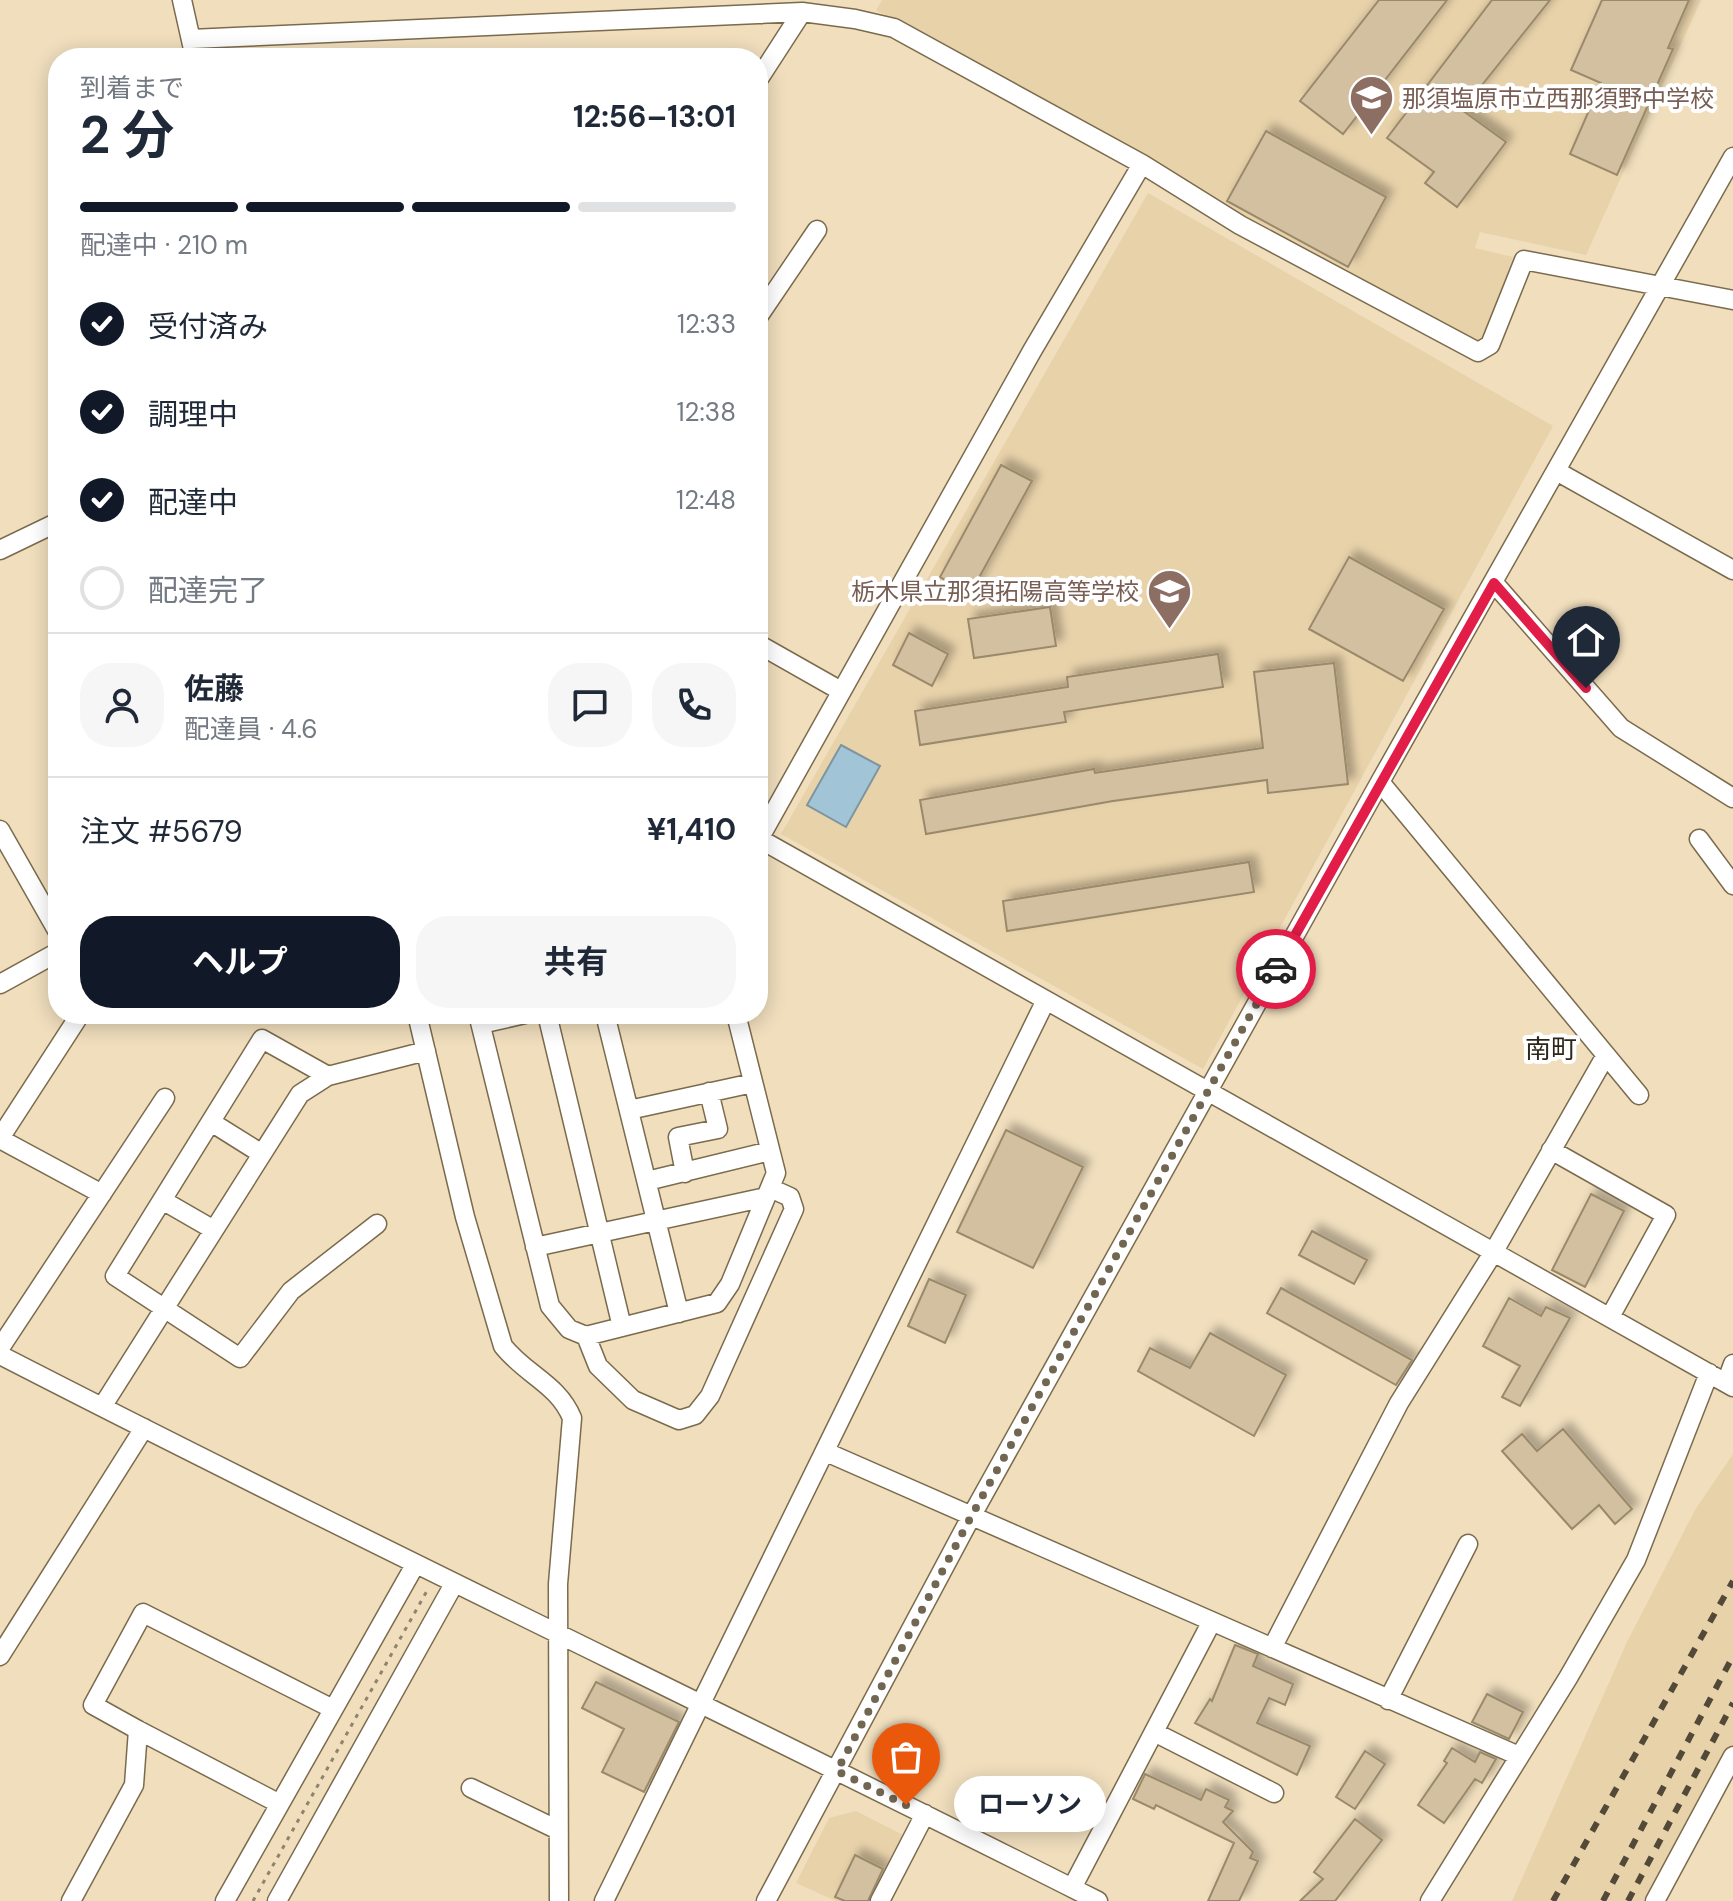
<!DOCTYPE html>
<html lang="ja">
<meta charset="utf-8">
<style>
:root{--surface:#fff;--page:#f6f6f7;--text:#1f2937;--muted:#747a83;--line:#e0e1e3;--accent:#111827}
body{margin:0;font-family:"DM Sans","Noto Sans JP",sans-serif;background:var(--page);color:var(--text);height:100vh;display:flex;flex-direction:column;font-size:30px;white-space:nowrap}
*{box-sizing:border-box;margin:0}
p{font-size:26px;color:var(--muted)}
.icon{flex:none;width:44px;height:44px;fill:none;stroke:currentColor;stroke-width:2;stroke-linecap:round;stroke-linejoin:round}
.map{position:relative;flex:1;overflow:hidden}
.sheet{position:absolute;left:48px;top:48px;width:720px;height:976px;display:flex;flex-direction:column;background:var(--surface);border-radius:32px;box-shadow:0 4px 20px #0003}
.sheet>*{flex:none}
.pin{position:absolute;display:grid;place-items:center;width:68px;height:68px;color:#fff;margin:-82px -34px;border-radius:50% 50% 50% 0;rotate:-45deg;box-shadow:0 0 8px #0007}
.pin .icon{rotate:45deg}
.courier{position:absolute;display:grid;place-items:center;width:80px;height:80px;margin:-40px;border:6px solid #e11d48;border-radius:50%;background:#fff;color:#222;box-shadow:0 2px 10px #0007}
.bubble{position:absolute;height:56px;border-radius:28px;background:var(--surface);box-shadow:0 4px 20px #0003;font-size:26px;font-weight:700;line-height:56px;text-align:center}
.summary em{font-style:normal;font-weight:700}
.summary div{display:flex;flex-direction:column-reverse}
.summary{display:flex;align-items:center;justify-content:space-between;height:136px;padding:0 32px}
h1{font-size:52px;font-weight:700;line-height:60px}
.bar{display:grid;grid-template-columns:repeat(4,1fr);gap:12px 8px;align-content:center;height:96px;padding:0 32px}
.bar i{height:10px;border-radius:6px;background:var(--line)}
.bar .active{background:var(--accent)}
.bar p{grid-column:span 4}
.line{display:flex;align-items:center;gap:20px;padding:0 32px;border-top:2px solid var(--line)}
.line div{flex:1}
.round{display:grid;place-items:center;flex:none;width:84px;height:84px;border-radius:32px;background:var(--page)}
ol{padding:0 32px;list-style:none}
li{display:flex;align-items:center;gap:24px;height:88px}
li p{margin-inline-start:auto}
li .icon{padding:8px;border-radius:50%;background:var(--accent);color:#fff;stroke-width:4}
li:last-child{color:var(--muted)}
li i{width:44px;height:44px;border:4px solid var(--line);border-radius:50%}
.primary-button{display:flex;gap:16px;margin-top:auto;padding:16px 32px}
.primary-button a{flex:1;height:92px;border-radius:32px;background:var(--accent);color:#fff;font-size:32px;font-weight:700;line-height:92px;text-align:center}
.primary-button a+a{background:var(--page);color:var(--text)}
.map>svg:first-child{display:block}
.built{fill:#e8d2aa}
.water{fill:#a2c4d7;stroke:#7f959e;stroke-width:2}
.building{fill:#d2c0a0;stroke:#9a896a;stroke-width:2;filter:url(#shadow)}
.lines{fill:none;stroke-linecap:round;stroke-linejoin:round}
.minor-casing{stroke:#7b6b4d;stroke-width:21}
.path{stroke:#90836c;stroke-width:3;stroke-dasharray:4 6;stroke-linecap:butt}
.minor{stroke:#fff;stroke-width:18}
.rail{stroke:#524938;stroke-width:6;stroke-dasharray:10 10;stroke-linecap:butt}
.done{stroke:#716652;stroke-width:8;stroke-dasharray:0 14.4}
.route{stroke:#e11d48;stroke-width:10}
.labels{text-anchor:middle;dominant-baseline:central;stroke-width:8;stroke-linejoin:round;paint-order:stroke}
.education-label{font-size:24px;fill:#785e54;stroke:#fff;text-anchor:start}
.neighbourhood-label{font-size:26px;fill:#2d2619;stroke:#fff}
</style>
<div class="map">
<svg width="1733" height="1901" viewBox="0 0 1733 1901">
<defs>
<filter id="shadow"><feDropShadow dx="7" dy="-7" stdDeviation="4" flood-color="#0004"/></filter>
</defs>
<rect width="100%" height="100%" fill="#f0debd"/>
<path class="built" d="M882 0H1701L1586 255 1480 232 1475 248 1513 257 1484 342 1465 341 876 10Z
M1148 193 1553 426 1203 1069 781 834Z
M1733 1454V1748L1651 1901H1512L1627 1642 1695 1510Z
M856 1811 905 1836 874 1901H836L796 1883 829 1818Z"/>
<path class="water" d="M841 745 880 766 846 827 807 805Z"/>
<path class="building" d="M1379 0H1447L1343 134 1300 101Z
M1492 0H1550L1462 110 1506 142 1457 207 1425 183 1434 172 1387 138Z
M1602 0H1689L1668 48 1673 49 1617 175 1570 154 1601 83 1571 70Z
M1266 131 1386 197 1348 267 1227 201Z
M1001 465 1032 481 970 594 940 577Z
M1349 557 1444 609 1403 681 1309 629Z
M1050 607 1056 646 974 658 968 619Z
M909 633 948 654 932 686 893 665Z
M1218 654 1223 687 1064 712 1066 722 920 745 915 711 1068 687 1067 677Z
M1334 663 1348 784 1268 793 1267 780 1113 801 926 834 920 800 1094 769 1095 773 1263 748 1254 672Z
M1249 862 1254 892 1007 931 1003 901Z
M1006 1130 1083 1167 1033 1268 957 1232Z
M1591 1194 1624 1211 1585 1287 1552 1270Z
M1312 1231 1367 1260 1354 1284 1299 1255Z
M929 1279 966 1295 945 1343 908 1326Z
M1281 1288 1412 1360 1396 1385 1267 1313Z
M1509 1298 1541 1316 1546 1307 1570 1318 1520 1406 1502 1397 1520 1366 1483 1346Z
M1210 1333 1286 1375 1254 1436 1138 1371 1150 1348 1190 1368Z
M1563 1429 1632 1509 1615 1524 1599 1505 1572 1529 1502 1451 1522 1434 1537 1451Z
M1235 1645 1258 1654 1253 1666 1293 1684 1285 1705 1269 1698 1257 1723 1310 1746 1297 1775 1195 1723 1210 1699 1212 1701Z
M596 1682 679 1722 644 1792 602 1772 624 1729 582 1708Z
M1487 1694 1523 1712 1509 1739 1472 1722Z
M1452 1748 1475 1762 1480 1752 1496 1759 1482 1783 1475 1779 1444 1823 1418 1805 1447 1763 1444 1761Z
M1365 1751 1385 1764 1355 1809 1336 1797Z
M1145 1774 1201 1800 1206 1789 1229 1800 1225 1807 1233 1811 1223 1822 1253 1852 1250 1858 1258 1861 1239 1901H1208L1234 1843 1156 1805 1154 1809 1133 1799Z
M1355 1819 1382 1840 1335 1901H1300L1323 1879 1314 1872Z
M855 1855 883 1869 868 1901H845L835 1897Z"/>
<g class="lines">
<defs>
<path id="minor" d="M182 0 195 58
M191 39 802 12 855 19 894 28 1142 164 1240 225 1478 352 1490 345 1524 260 1733 300
M758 80 802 12
M758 317 817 230
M1558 472 1733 570
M0 550 58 522
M1494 583 1621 728 1733 798
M758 644 841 691
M1380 782 1639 1095
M0 830 58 932
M758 838 1733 1387
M759 839 1032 351 1142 164
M1699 839 1733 885
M0 984 58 952
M417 1014 465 1217 503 1346C526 1375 558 1384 572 1418L558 1584 559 1901
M478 1014 550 1306 569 1329 586 1336 717 1303 730 1284 776 1173 736 1014
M547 1014 622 1327
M605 1014 679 1313
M481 1024 525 1014
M328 1076 262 1039 115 1276 240 1358 291 1291 377 1224
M629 1110 753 1083
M211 1122 262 1154
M0 1138 79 1016
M0 1139 102 1194
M1551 1150 1666 1215 1610 1317
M685 1173 678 1137 718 1129 709 1092
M647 1181 770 1151
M162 1200 214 1230
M535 1247 766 1197
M586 1336 598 1366 633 1400 679 1420 695 1415 710 1396 794 1209 790 1197 770 1188
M0 1348 165 1098
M0 1355C364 1542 733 1717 1098 1901
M1726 1383 1733 1364
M102 1407 300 1094 328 1076 426 1051
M826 1452 1519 1756
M1272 1648 1399 1403 1493 1253 1606 1055
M0 1656 144 1428
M1388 1700 1468 1544
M138 1730 93 1705 143 1613 333 1709
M1154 1732 1274 1793
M471 1788 558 1830
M1072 1888 1211 1623
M71 1901 134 1785 138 1730 278 1803
M225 1901 415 1565
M277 1901 454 1584
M604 1901 1045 1002
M766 1901 972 1515 1380 782 1733 157
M880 1901 925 1814
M1430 1901 1568 1678 1636 1560 1709 1373
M1655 1901 1733 1756"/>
</defs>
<use href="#minor" class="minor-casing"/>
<path class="path" d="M253 1901 428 1589"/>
<use href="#minor" class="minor"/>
<path class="rail" d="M1553 1901 1733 1581
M1603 1901 1733 1656
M1628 1901 1733 1703"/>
</g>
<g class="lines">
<path class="done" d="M906 1805 837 1771 972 1515 1276 969"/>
<path class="route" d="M1276 969 1494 583 1586 688"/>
</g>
<defs>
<symbol id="school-pin" viewBox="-11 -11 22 30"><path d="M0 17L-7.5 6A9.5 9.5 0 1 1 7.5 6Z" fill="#8d6e63" stroke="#fff"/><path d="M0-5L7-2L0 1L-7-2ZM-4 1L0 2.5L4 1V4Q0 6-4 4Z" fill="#fff"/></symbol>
</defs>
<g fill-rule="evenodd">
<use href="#school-pin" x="1346" y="72" width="51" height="69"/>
<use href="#school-pin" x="1144" y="566" width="51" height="69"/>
</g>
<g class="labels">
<g class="education-label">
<text x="1402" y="98">那須塩原市立西那須野中学校</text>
<text x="1139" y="591" text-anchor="end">栃木県立那須拓陽高等学校</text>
</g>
<g class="neighbourhood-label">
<text x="1551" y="1049">南町</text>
</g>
</g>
</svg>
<div class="pin" style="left:906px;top:1805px;background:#ea580c"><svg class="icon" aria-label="bag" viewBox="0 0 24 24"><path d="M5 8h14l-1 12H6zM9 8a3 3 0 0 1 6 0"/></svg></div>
<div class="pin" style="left:1586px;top:688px;background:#1f2937"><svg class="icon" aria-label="home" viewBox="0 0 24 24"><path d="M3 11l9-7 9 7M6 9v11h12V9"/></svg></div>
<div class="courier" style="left:1276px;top:969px"><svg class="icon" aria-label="car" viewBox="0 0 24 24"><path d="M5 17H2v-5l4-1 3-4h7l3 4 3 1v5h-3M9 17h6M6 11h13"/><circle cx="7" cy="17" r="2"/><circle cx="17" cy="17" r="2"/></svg></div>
<div class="bubble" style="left:954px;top:1776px;width:152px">ローソン</div>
<section class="sheet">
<div class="summary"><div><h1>2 分</h1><p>到着まで</p></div><em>12:56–13:01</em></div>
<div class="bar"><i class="active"></i><i class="active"></i><i class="active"></i><i></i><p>配達中 · 210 m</p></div>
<ol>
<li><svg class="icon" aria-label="check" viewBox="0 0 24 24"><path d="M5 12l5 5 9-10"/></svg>受付済み<p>12:33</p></li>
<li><svg class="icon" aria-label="check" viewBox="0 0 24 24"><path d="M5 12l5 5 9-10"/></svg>調理中<p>12:38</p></li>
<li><svg class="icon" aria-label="check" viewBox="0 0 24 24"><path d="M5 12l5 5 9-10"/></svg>配達中<p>12:48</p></li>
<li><i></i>配達完了</li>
</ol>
<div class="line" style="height:144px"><a class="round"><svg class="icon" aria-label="person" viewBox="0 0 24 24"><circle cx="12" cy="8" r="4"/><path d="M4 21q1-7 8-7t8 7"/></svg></a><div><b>佐藤</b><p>配達員 · 4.6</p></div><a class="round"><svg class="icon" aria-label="chat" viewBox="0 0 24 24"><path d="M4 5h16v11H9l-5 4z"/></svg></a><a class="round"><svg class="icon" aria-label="phone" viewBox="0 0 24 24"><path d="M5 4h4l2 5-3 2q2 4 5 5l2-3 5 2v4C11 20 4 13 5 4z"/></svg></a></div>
<div class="line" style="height:104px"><div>注文 #5679</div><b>¥1,410</b></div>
<div class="primary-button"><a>ヘルプ</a><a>共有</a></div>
</section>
</div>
